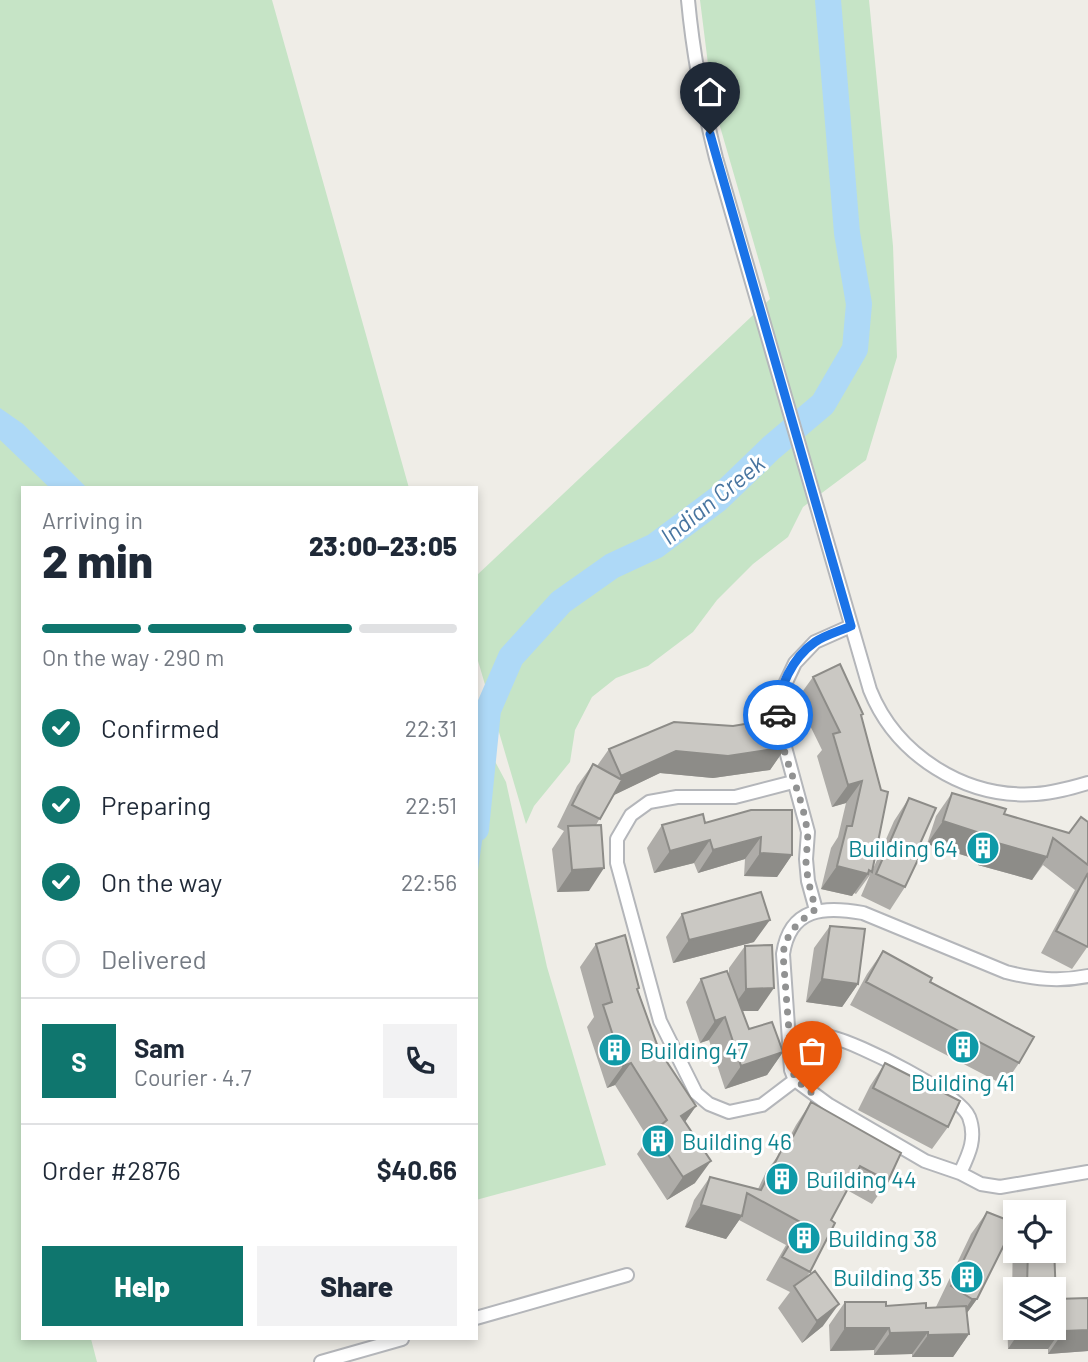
<!DOCTYPE html>
<meta charset="utf-8">
<style>
:root{--surface:#fff;--page:#f2f2f3;--text:#1f2937;--muted:#747a83;--line:#e0e1e3;--accent:#0f766e}
body{margin:0;font-family:Barlow,sans-serif;background:var(--page);color:var(--text);height:100vh;display:flex;flex-direction:column;font-size:26px;white-space:nowrap}
*{box-sizing:border-box;margin:0}
p{font-size:23px;color:var(--muted)}
.icon{flex:none;width:38px;height:38px;fill:none;stroke:currentColor;stroke-width:2;stroke-linecap:round;stroke-linejoin:round}
.map{position:relative;flex:1;overflow:hidden}
.drawer{position:absolute;left:21px;top:486px;width:457px;height:854px;display:flex;flex-direction:column;background:var(--surface);border-radius:0px;box-shadow:0 4px 10px #0003}
.drawer>*{flex:none}
.fabs{position:absolute;left:1003px;top:1200px;display:grid;gap:14px}
.fabs a{display:grid;place-items:center;width:63px;height:63px;border-radius:0px;background:var(--surface);box-shadow:0 4px 10px #0003;font-size:35px}
.pin{position:absolute;display:grid;place-items:center;width:60px;height:60px;color:#fff;margin:-72px -30px;border-radius:50% 50% 50% 0;rotate:-45deg;box-shadow:0 0 7px #0007}
.pin .icon{rotate:45deg}
.courier{position:absolute;display:grid;place-items:center;width:70px;height:70px;margin:-35px;border:5px solid #1a73e8;border-radius:50%;background:#fff;color:#222;box-shadow:0 2px 9px #0007}
.overview em{font-style:normal;font-weight:800}
.overview div{display:flex;flex-direction:column-reverse}
.overview{display:flex;align-items:center;justify-content:space-between;height:119px;padding:0 21px}
h1{font-size:46px;font-weight:800;line-height:52px}
.bar{display:grid;grid-template-columns:repeat(4,1fr);gap:10px 7px;align-content:center;height:84px;padding:0 21px}
.bar i{height:9px;border-radius:5px;background:var(--line)}
.bar .current{background:var(--accent)}
.bar p{grid-column:span 4}
.line{display:flex;align-items:center;gap:18px;padding:0 21px;border-top:2px solid var(--line)}
.line div{flex:1}
.round{display:grid;place-items:center;flex:none;width:74px;height:74px;border-radius:0px;background:var(--page)}
ol{padding:0 21px;list-style:none}
li{display:flex;align-items:center;gap:21px;height:77px}
li p{margin-inline-start:auto}
li .icon{padding:7px;border-radius:50%;background:var(--accent);color:#fff;stroke-width:4}
li:last-child{color:var(--muted)}
li i{width:38px;height:38px;border:4px solid var(--line);border-radius:50%}
.cta{display:flex;gap:14px;margin-top:auto;padding:14px 21px}
.cta a{flex:1;height:80px;border-radius:0px;background:var(--accent);color:#fff;font-size:28px;font-weight:800;line-height:80px;text-align:center}
.cta a+a{background:var(--page);color:var(--text)}
.map>svg:first-child{display:block}
.green{fill:#c6e4c6}
.water{fill:#aed9f7}
.lines{fill:none;stroke-linecap:round;stroke-linejoin:round}
.river{stroke:#aed9f7;stroke-width:26}
.minor-casing{stroke:#b4b6ba;stroke-width:16}
.minor{stroke:#fff;stroke-width:12}
.wall{fill:#aeaca8;fill-rule:evenodd}
.shaded-wall{fill:#8d8c88}
.building{fill:#cac8c3;stroke:#8d8c88;stroke-width:2}
.done{stroke:#919292;stroke-width:7;stroke-dasharray:0 12.6}
.route{stroke:#1a73e8;stroke-width:9}
.labels{text-anchor:middle;dominant-baseline:central;stroke-width:6;stroke-linejoin:round;paint-order:stroke}
.culture-label{font-size:23px;fill:#0d838f;stroke:#fff;text-anchor:start}
.water-label{font-size:24px;font-style:italic;fill:#4875a0;stroke:#fff}
</style>
<div class="map">
<svg width="1088" height="1362" viewBox="0 0 1088 1362">
<rect width="100%" height="100%" fill="#efede7"/>
<path class="green" d="M0 0H272L409 488H23V1339H91L97 1362H0Z
M700 0H869L893 246 897 357 866 460 803 507 788 537 753 564 717 600 693 632 648 666 616 678 592 697 575 730 570 762 534 806 526 824 476 654V576L770 299 717 116 708 64Z
M476 715 482 737 506 782 547 967 606 1165 476 1200Z"/>
<path class="water" d="M0 408 23 424 87 488H50L0 440Z
M476 715 482 737 488 799 476 884Z"/>
<g class="lines">
<path class="river" d="M476 829 488 710 511 657 561 602 612 566 655 546 718 499 771 448 823 404 855 349 859 304 847 233 828 0"/>
<defs>
<path id="minor" d="M688 0C693 54 703 106 716 158L870 690C896 755 965 799 1036 794 1054 793 1071 788 1088 783
M793 782 735 797H677L649 802 631 815 617 839V863L660 1021 696 1093 709 1104 729 1112 762 1105 795 1080
M816 910 808 881 806 859 808 832 779 725 778 699 795 663 815 642 851 626
M1088 976C1059 982 1034 979 1006 972L863 913C825 906 790 907 783 954L791 1070 795 1080 829 1105 925 1161 960 1173 981 1184 1000 1187 1088 1172
M789 1042C804 1037 816 1033 831 1037 858 1043 959 1093 969 1117 977 1138 969 1154 960 1173
M476 1318 627 1275
M321 1362 402 1339"/>
</defs>
<use href="#minor" class="minor-casing"/>
<use href="#minor" class="minor"/>
</g>
<path class="wall" d="M813 677 861 717 873 869 894 821 909 798 919 846 905 887 890 910 861 896 870 875 856 894 854 893 852 896 821 889 831 848 838 837 846 803 832 807 817 756 822 750 797 699Z
M786 747 770 770 713 778 660 773 613 795 596 825 589 891 557 892 552 849 564 831 557 827 577 786 593 764 597 766 609 749Z
M952 793 1004 814 1069 833 1088 822V946L1072 969 1041 953 1075 890 1043 865 1032 880 978 865 979 860 927 844 936 816Z
M751 810 792 855 777 877 744 876 745 859 698 873 694 863 654 873 647 848 662 825 705 823Z
M682 914 754 942 673 963 666 937Z
M830 926 858 984 842 1007 806 1002 814 948Z
M596 944 638 990 659 1050 696 1106 685 1122 695 1183 667 1200 637 1154 648 1138 615 1085 607 1088 587 1027 594 1017 580 967Z
M745 946 758 1011H742L749 1029 783 1052 767 1075 725 1089 709 1040 700 1043 686 1002 701 979 729 976V968Z
M883 951 930 982 1019 1063 1004 1085 850 1005 867 974Z
M885 1063 948 1127 932 1149 858 1110 870 1086Z
M811 1102 888 1181 872 1204 847 1190 831 1220 810 1272 805 1278 823 1326 802 1343 778 1308 790 1292 766 1280 786 1245 739 1220 726 1239 685 1227 694 1200 710 1177 758 1189 766 1172 783 1149 796 1125Z
M1057 1203 1058 1245 1054 1251 1056 1299 1088 1298V1351L1048 1354V1349H1008L1007 1308 1012 1301 1013 1228 977 1299 967 1313 969 1334 953 1357H912V1354L874 1355V1350L830 1351 829 1325 845 1302H886V1306L926 1303V1308L936 1307 971 1234 987 1212 1015 1223V1251H1054V1213H1022L1028 1204ZM1015 1290H1054V1328H1015Z"/>
<path class="shaded-wall" d="M786 747 770 770 713 778 660 773 606 799 621 776 676 751Z
M862 781 846 803 832 807 848 785Z
M943 821 995 838 979 860 927 844Z
M761 837 745 859 698 873 713 850Z
M710 840 694 863 654 873 670 851Z
M994 842 1047 857 1032 880 978 865Z
M760 853 792 855 777 877 744 876Z
M837 866 868 874 852 896 821 889Z
M604 868 589 891 557 892 572 870Z
M770 920 754 942 673 963 689 940Z
M822 979 858 984 842 1007 806 1002Z
M774 988 758 1011H730L746 989Z
M725 1017 709 1040 700 1043 715 1021Z
M783 1052 767 1075 725 1089 741 1066Z
M631 1063 615 1085 607 1088 623 1066Z
M696 1106 680 1129 681 1116Z
M711 1161 695 1183 667 1200 683 1177Z
M701 1205 742 1216 726 1239 685 1227Z
M972 1299H977L961 1321H957Z
M839 1304 823 1326 802 1343 817 1321Z
M1054 1326H1064L1048 1349H1008L1022 1328H1054Z
M845 1328H889L874 1350 830 1351Z
M1088 1330V1351L1048 1354 1064 1331Z
M928 1332 912 1354 874 1355 890 1333Z
M969 1334 953 1357H912L928 1335Z"/>
<path class="building" d="M840 664 863 714 861 715 881 790 888 792 872 872 869 870 868 874 837 866 847 826H852L862 781 848 785 833 734 840 732 813 677Z
M781 718 786 747 728 756 676 751 621 776 609 749 674 722 733 726Z
M593 764 622 780 600 819 572 805Z
M952 793 1006 809 1004 814 1069 833 1081 817 1088 822V865L1053 838 1047 857 994 842 995 838 943 821Z
M909 798 936 808 919 846 923 849 905 887 876 874Z
M751 810H792V855L760 853 761 837 713 850 710 840 670 851 662 825 703 814 705 823Z
M601 825 604 868 572 870 568 826Z
M1088 873V947L1056 931Z
M761 892 770 920 689 940 682 914Z
M830 926 865 929 858 984 822 979Z
M625 935 639 988 637 989 659 1050 696 1106 681 1116 711 1161 683 1177 653 1132 667 1120 631 1063 623 1066 603 1005 612 1002 596 944Z
M772 945 774 988 746 989 745 946Z
M883 951 932 978 930 982 1034 1037 1019 1063 866 982Z
M727 971 749 1029 772 1022 783 1052 741 1066 725 1017 715 1021 701 979Z
M885 1063 960 1101 948 1127 873 1088Z
M811 1102 901 1153 888 1181 860 1166 831 1220 835 1223 810 1272 782 1257 802 1223 747 1193 742 1216 701 1205 710 1177 761 1190 782 1149 786 1150Z
M1057 1203 1058 1245 1054 1246 1056 1299 1088 1298V1330L1064 1331V1326H1054V1290H1022V1286L1027 1285 1028 1251H1054V1213H1028V1204Z
M987 1212 1015 1223 977 1299H972L951 1286Z
M815 1271 839 1304 817 1321 794 1286Z
M845 1302H886V1306L926 1303V1308L966 1306 969 1334 928 1335V1332L890 1333 889 1328H845Z"/>
<g class="lines">
<path class="done" d="M778 715C780 755 802 791 807 830 809 840 806 851 806 862 807 878 811 894 816 909 799 922 786 932 783 954L792 1070 796 1080 812 1093"/>
<path class="route" d="M710 134 851 626C840 631 825 635 815 642 793 657 777 689 778 715"/>
</g>
<defs>
<symbol id="building-disc" viewBox="-11 -11 22 22"><circle r="9.5" fill="#0f9aa8" stroke="#fff"/><path d="M-4-6H4V6H1V3H-1V6H-4ZM-2.5-4.3h1.7v1.8h-1.7ZM.8-4.3h1.7v1.8H.8ZM-2.5-1h1.7V.8h-1.7ZM.8-1h1.7V.8H.8Z" fill="#fff"/></symbol>
</defs>
<g fill-rule="evenodd">
<use href="#building-disc" x="964" y="829" width="38" height="38"/>
<use href="#building-disc" x="944" y="1028" width="38" height="38"/>
<use href="#building-disc" x="596" y="1031" width="38" height="38"/>
<use href="#building-disc" x="639" y="1122" width="38" height="38"/>
<use href="#building-disc" x="763" y="1160" width="38" height="38"/>
<use href="#building-disc" x="785" y="1219" width="38" height="38"/>
<use href="#building-disc" x="948" y="1258" width="38" height="38"/>
</g>
<g class="labels">
<g class="culture-label">
<text x="958" y="848" text-anchor="end">Building 64</text>
<text x="640" y="1050">Building 47</text>
<text x="963" y="1082" text-anchor="middle">Building 41</text>
<text x="682" y="1141">Building 46</text>
<text x="806" y="1179">Building 44</text>
<text x="828" y="1238">Building 38</text>
<text x="942" y="1277" text-anchor="end">Building 35</text>
</g>
<g class="water-label">
<text transform="translate(712 499) rotate(-39)">Indian Creek</text>
</g>
</g>
</svg>
<div class="fabs">
<a><svg class="icon" aria-label="locate" viewBox="0 0 24 24"><circle cx="12" cy="12" r="6"/><path d="M12 2v4M12 18v4M2 12h4M18 12h4"/></svg></a>
<a><svg class="icon" aria-label="layers" viewBox="0 0 24 24"><path d="M12 4l9 5-9 5-9-5zM3 14l9 5 9-5"/></svg></a>
</div>
<div class="pin" style="left:812px;top:1093px;background:#ea580c"><svg class="icon" aria-label="bag" viewBox="0 0 24 24"><path d="M5 8h14l-1 12H6zM9 8a3 3 0 0 1 6 0"/></svg></div>
<div class="pin" style="left:710px;top:134px;background:#1f2937"><svg class="icon" aria-label="home" viewBox="0 0 24 24"><path d="M3 11l9-7 9 7M6 9v11h12V9"/></svg></div>
<div class="courier" style="left:778px;top:715px"><svg class="icon" aria-label="car" viewBox="0 0 24 24"><path d="M5 17H2v-5l4-1 3-4h7l3 4 3 1v5h-3M9 17h6M6 11h13"/><circle cx="7" cy="17" r="2"/><circle cx="17" cy="17" r="2"/></svg></div>
<section class="drawer">
<div class="overview"><div><h1>2 min</h1><p>Arriving in</p></div><em>23:00–23:05</em></div>
<div class="bar"><i class="current"></i><i class="current"></i><i class="current"></i><i></i><p>On the way · 290 m</p></div>
<ol>
<li><svg class="icon" aria-label="check" viewBox="0 0 24 24"><path d="M5 12l5 5 9-10"/></svg>Confirmed<p>22:31</p></li>
<li><svg class="icon" aria-label="check" viewBox="0 0 24 24"><path d="M5 12l5 5 9-10"/></svg>Preparing<p>22:51</p></li>
<li><svg class="icon" aria-label="check" viewBox="0 0 24 24"><path d="M5 12l5 5 9-10"/></svg>On the way<p>22:56</p></li>
<li><i></i>Delivered</li>
</ol>
<div class="line" style="height:126px"><b class="round" style="background:var(--accent);color:#fff">S</b><div><b>Sam</b><p>Courier · 4.7</p></div><a class="round"><svg class="icon" aria-label="phone" viewBox="0 0 24 24"><path d="M5 4h4l2 5-3 2q2 4 5 5l2-3 5 2v4C11 20 4 13 5 4z"/></svg></a></div>
<div class="line" style="height:91px"><div>Order #2876</div><b>$40.66</b></div>
<div class="cta"><a>Help</a><a>Share</a></div>
</section>
</div>
